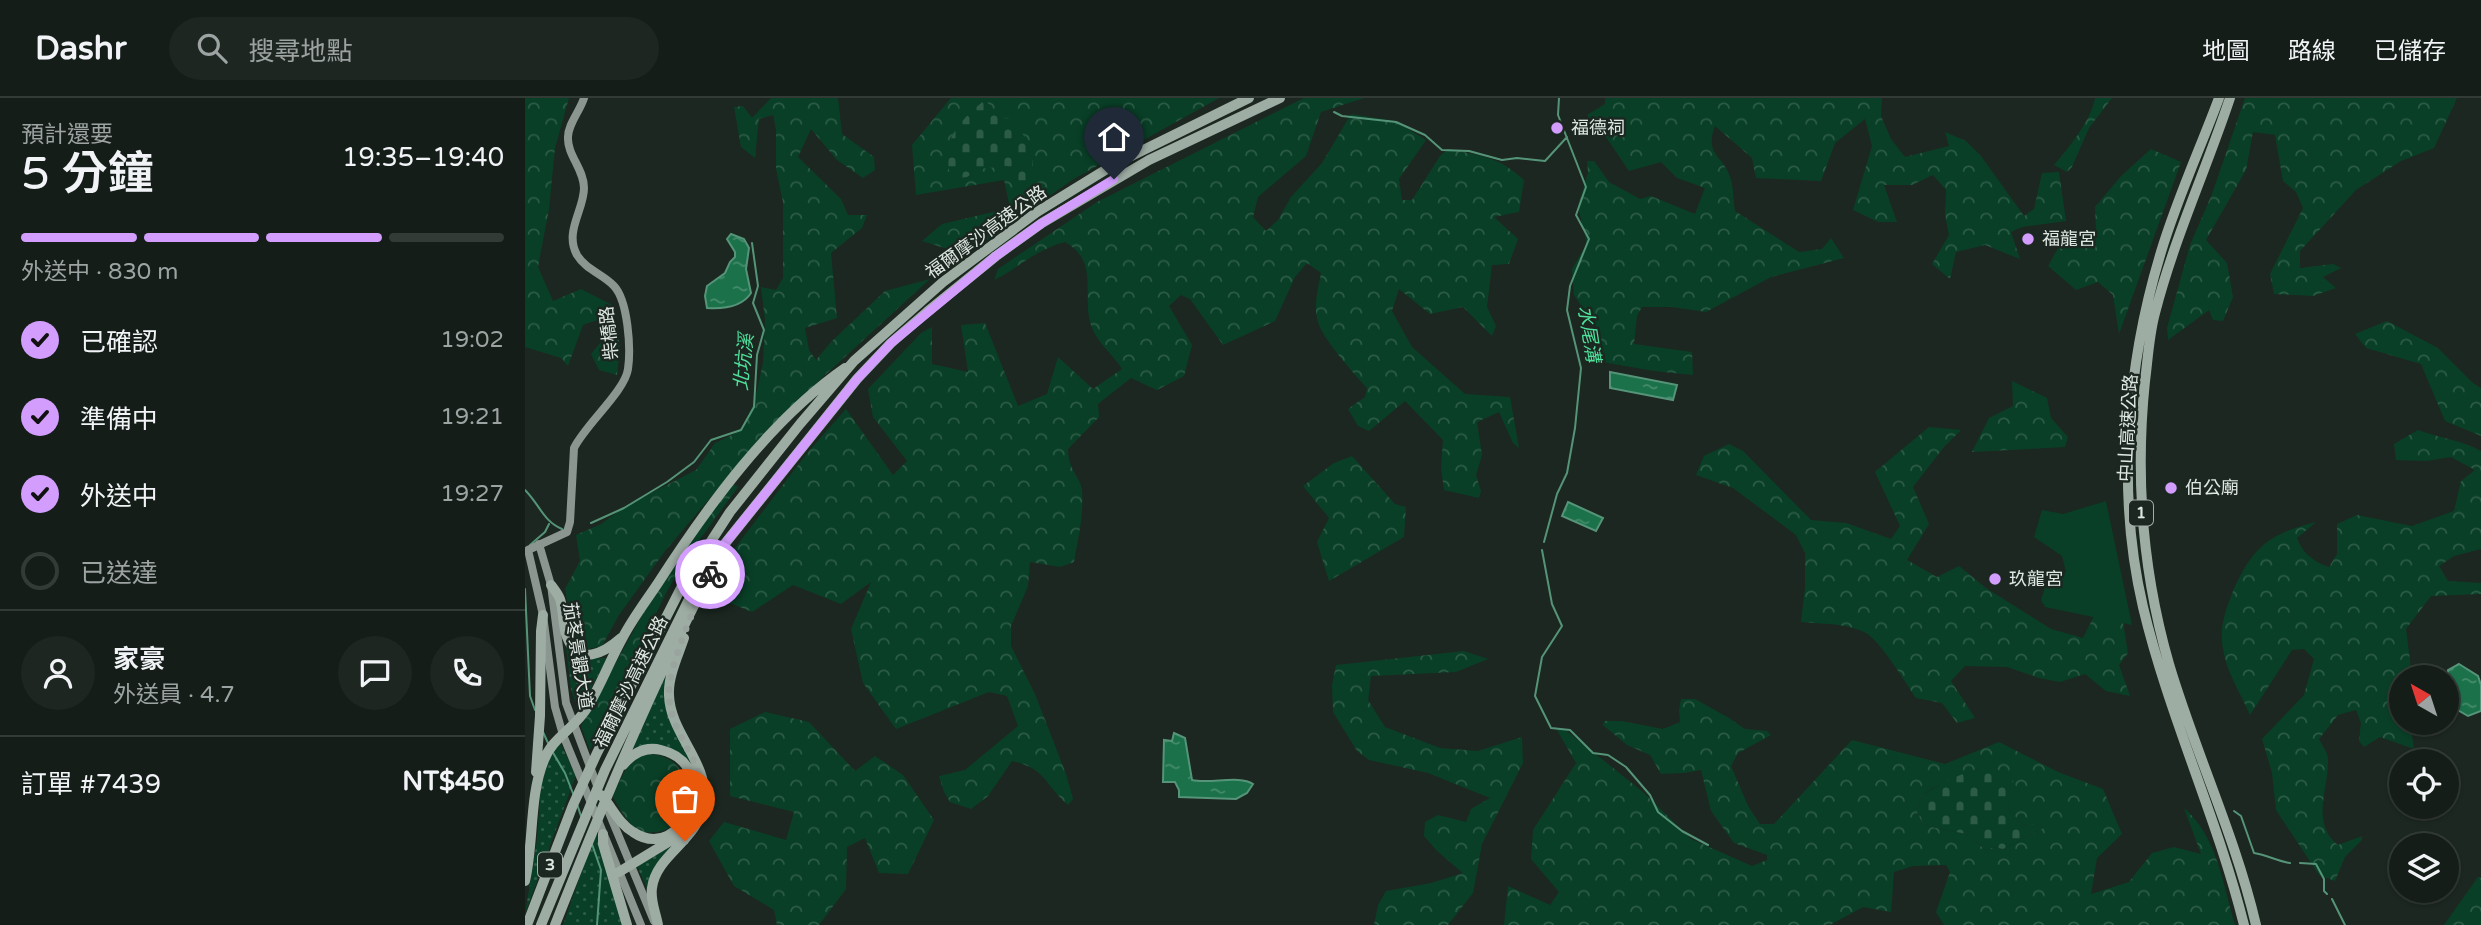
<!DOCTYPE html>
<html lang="zh-TW">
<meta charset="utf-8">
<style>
:root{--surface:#141d18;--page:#1d2621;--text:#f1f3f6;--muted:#9da2a2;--line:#333b37;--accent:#d29dfd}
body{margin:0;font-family:"Varela Round","Noto Sans TC",sans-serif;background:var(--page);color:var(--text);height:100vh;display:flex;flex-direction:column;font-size:26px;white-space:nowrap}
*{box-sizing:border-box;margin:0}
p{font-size:23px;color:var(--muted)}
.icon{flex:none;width:38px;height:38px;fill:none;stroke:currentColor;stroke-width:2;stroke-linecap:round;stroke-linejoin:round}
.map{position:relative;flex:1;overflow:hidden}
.details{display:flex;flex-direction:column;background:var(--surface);width:525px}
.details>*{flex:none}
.needle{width:46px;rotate:321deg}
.buttons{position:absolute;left:1864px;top:567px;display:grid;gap:14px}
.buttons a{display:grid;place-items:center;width:70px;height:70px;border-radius:50%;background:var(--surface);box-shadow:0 2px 5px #0004,0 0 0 2px var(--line);font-size:35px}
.pin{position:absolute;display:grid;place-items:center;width:60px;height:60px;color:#fff;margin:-72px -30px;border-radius:50% 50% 50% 0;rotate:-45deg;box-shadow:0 0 7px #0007}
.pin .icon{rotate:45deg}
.courier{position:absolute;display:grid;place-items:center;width:70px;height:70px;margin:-35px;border:5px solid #d29dfd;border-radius:50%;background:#fff;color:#222;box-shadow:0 2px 9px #0007}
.summary em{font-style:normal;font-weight:600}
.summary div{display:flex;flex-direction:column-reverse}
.summary{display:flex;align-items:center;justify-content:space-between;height:119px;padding:0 21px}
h1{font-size:46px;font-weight:600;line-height:52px}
.bar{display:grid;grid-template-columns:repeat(4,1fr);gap:10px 7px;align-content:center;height:84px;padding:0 21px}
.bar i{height:9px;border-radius:5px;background:var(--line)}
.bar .current{background:var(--accent)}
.bar p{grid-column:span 4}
.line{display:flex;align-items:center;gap:18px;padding:0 21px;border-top:2px solid var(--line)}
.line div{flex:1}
.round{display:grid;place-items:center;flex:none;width:74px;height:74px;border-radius:37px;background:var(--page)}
ol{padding:0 21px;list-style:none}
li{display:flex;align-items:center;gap:21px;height:77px}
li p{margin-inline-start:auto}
li .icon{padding:7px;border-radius:50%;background:var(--accent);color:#111;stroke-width:4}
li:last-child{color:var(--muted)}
li i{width:38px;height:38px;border:4px solid var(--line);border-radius:50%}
header{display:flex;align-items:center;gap:42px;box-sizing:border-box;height:98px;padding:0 35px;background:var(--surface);border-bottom:2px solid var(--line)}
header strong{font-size:33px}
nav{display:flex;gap:38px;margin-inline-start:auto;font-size:24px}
.search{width:490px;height:63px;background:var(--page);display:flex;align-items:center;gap:18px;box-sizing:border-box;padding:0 24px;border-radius:38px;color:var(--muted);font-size:26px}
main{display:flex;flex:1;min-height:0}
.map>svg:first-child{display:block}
.grass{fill:url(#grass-dots)}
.forest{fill:url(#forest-crowns);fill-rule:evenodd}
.cemetery{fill:url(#cemetery-stones)}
.park{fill:#093f27}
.water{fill:url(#water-ripples);stroke:#559478;stroke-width:2}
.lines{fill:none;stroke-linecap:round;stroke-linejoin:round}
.stream{stroke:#559478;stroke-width:2}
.major{stroke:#8a968f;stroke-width:8}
.highway{stroke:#9eada4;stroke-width:10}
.done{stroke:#9aa49e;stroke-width:7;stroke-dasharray:0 12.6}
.route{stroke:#d29dfd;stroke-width:9}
.poi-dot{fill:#d29dfd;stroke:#1b2720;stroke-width:2.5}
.labels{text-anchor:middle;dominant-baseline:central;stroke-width:5;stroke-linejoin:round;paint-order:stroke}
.shield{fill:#1b2720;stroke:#a4ada8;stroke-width:2}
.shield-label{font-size:16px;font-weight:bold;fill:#dfe7e2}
.poi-label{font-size:18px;fill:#dfe7e2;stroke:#1b2720;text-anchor:start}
.street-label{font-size:18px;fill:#dfe7e2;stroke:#1b2720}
.water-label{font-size:19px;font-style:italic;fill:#4fdf9b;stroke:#1b2720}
</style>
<header>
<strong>Dashr</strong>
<div class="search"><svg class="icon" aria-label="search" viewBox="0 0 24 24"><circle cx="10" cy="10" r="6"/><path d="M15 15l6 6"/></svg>搜尋地點</div>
<nav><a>地圖</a><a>路線</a><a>已儲存</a></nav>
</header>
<main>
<section class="details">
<div class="summary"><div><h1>5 分鐘</h1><p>預計還要</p></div><em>19:35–19:40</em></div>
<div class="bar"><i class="current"></i><i class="current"></i><i class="current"></i><i></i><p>外送中 · 830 m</p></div>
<ol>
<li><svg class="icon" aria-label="check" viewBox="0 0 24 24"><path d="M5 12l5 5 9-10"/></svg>已確認<p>19:02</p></li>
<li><svg class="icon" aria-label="check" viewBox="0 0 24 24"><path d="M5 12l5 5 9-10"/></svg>準備中<p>19:21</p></li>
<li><svg class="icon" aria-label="check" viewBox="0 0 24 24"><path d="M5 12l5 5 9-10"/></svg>外送中<p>19:27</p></li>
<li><i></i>已送達</li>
</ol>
<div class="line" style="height:126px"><a class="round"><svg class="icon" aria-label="person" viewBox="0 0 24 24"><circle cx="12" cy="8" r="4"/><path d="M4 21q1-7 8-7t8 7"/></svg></a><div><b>家豪</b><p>外送員 · 4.7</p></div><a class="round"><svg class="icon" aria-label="chat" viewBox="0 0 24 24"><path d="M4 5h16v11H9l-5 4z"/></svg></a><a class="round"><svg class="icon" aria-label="phone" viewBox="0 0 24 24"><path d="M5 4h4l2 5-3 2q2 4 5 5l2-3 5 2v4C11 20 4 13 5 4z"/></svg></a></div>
<div class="line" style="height:91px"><div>訂單 #7439</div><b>NT$450</b></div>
</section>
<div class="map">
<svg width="1956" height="827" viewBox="0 0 1956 827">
<defs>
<pattern id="grass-dots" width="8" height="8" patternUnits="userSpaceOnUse" patternTransform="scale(1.75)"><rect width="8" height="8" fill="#093f27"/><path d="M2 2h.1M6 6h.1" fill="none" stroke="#2c5b46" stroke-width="1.8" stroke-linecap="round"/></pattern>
<pattern id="forest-crowns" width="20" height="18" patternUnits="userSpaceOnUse" patternTransform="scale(1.75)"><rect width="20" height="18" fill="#093f27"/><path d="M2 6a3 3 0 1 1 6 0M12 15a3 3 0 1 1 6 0" fill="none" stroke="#2c5b46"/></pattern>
<pattern id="cemetery-stones" width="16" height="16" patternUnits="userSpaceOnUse" patternTransform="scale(1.75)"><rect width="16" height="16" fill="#093f27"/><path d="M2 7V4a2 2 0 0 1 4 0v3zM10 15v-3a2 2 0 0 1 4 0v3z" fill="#2c5b46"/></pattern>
<pattern id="water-ripples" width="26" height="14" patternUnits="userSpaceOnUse" patternTransform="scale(1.75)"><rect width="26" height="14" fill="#1a714a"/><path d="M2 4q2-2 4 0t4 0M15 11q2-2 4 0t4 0" fill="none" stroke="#468c6c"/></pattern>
</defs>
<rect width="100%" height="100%" fill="#1b2720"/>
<path class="grass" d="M40 541 61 560H82L56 610 52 609 46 591Z
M144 568 141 594 172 674 175 702 172 719 123 793 112 768C130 758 152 748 163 729 169 719 175 699 171 687 168 676 153 654 142 650 130 645 117 648 105 652Z
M35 645 51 677 0 816 12 742 16 684 23 660Z
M71 732 99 827H38Z"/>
<path class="forest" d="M0 0H44L30 50 24 111 13 169 28 203 56 191 87 207 95 248 92 277 74 272 66 256 81 238V219L58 227 43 268 36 260 0 249Z
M246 0H313L317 36 349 59 350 72 338 80 312 62 286 31 273 59 316 101 323 117H342L337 130 306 155 312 220 280 230 284 252 291 262 306 244 360 193 405 181 299 278 230 347 140 453 94 517 77 548 63 551 56 547 48 535 40 491 55 463 51 437 76 426 101 408 171 372 190 345 215 333 229 305 238 265 240 222 236 189 251 192 258 180V104L251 71V31L248 17 234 21 230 60 216 49 209 9 218 8 227 20Z
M426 0H694L547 82 441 157 397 143 417 126 485 110 479 82 391 97 387 47Z
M779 0H839L796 14 781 58 733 99 728 119 741 133 753 122 766 99 797 65 826 16 870 23 901 42 874 81 877 102H887L915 58 923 51C958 58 972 58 999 82L994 114 969 119 993 141 984 166 967 167 962 209 971 228 967 238 938 209 905 216 874 191 867 213 887 249 940 296 985 299 994 350 988 345 974 314 952 324 957 357 951 377 956 393 954 400 919 392 916 370 918 342 880 303 844 333 833 328 823 311 840 299 842 290C830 277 797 240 793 224 788 209 793 191 796 175L782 165 770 179 750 223 698 247 665 201 656 197 644 208 667 247 659 278 632 292 606 280 573 306 574 319 543 351C543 372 555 378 557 392 559 416 553 441 549 464L535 469 505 464 503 488 486 528V548L510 596 541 676 548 701 543 707C519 686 522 671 487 663L463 698 446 711 425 704 419 694 414 678 440 672 493 628 482 598 464 594 371 631 338 585 326 531 346 484 316 506 268 487 227 514 188 498 210 450 283 354 321 311 368 377 382 363 348 319 343 291 396 235 407 229V266L443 274 436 227 460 225 493 308 522 296 533 259 568 291 597 271C589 258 573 245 567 230 555 199 576 164 540 144 510 152 495 169 469 182L473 171 572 104Z
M1080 0H1357L1356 18 1366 41 1380 59 1424 48 1420 34 1441 43 1456 58 1499 118 1509 111 1517 75 1534 74 1541 123 1497 129 1486 134 1495 161 1460 147 1431 154 1425 181 1407 166 1424 137 1420 116 1421 92 1408 77 1387 87H1359L1372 124H1353L1328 112 1347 48 1340 21 1310 45 1296 83 1231 80 1227 60 1190 28C1179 57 1198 57 1205 79 1209 90 1208 103 1210 113L1274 154 1297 151 1306 140 1319 160 1246 179 1181 214 1147 209H1117L1112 218 1109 246 1167 254 1168 277 1129 273 1071 263 1066 246 1071 229 1049 197 1047 171 1062 146 1053 109 1063 74 1062 63H1069L1084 84 1115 101 1126 98 1170 116 1180 90 1152 80 1136 64 1104 73 1081 39 1062 17 1080 6Z
M1570 0H1587L1564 30 1547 69 1542 74 1529 67C1543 51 1567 21 1570 0Z
M1720 0H1932L1909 50 1876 63 1831 92 1775 153V170L1808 166 1816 170 1798 179 1811 190 1788 198 1749 196 1745 176 1778 110 1771 94 1758 83 1750 37 1728 34 1721 72 1681 142 1702 165 1708 199 1698 223 1688 222 1684 212 1643 242 1642 230 1665 147 1687 96Z
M1626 51 1656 64 1594 236 1588 197 1573 184 1551 192 1523 168 1536 145 1555 144 1571 134 1570 109 1596 78Z
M1862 223 1913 250 1948 285 1956 290V338L1920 323 1896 266 1841 250 1830 236Z
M1487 283 1522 300 1526 320 1543 339 1540 349 1447 354 1464 320 1488 308Z
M1404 329 1436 332 1419 349 1388 389 1404 426 1382 462 1412 479 1434 468 1461 490 1526 531 1558 540 1570 516 1598 524 1603 555 1594 567 1605 598 1581 593 1560 576 1535 584 1514 580 1482 569 1440 568 1426 583 1450 620 1432 625 1417 605 1391 600C1380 584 1356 544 1341 535 1322 525 1297 526 1276 524L1280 490V455L1271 437 1208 390 1171 377 1179 358 1204 346 1218 353 1286 422 1321 425 1366 441 1375 428 1350 374Z
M1893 332C1914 340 1937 342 1956 353V451L1929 458 1914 468 1923 483 1956 485V496L1906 498 1881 531 1886 570 1890 579H1876V587L1869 589 1864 611 1875 625H1885L1889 651 1855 639 1839 649 1834 643 1836 625 1831 612 1813 617 1794 641C1797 647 1803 655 1803 661 1804 691 1785 725 1813 747L1837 738V742L1820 759 1810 783 1794 777 1751 712 1747 675 1737 641 1779 597 1789 561 1779 551 1767 552 1725 617C1716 596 1701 573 1698 551 1694 529 1700 514 1708 493 1728 448 1744 436 1791 424L1772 440C1777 455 1789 464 1804 469L1812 456V426L1832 417 1887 428 1929 413 1936 383 1950 372 1926 359 1901 363 1871 362 1869 346Z
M827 358 870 406 881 409 879 439 804 483 792 444 804 420 778 388 809 365Z
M208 386 213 389 165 455 142 493 65 652 56 628 131 492 180 422Z
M939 553 963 561 931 574 846 578 843 602 860 629 915 650 953 653 997 639 998 665 957 746 948 795 923 827H849L853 807 861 793 906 785 938 775 912 753 899 738 900 724 913 717 941 724 946 711 965 700 903 675 844 662 832 653 808 614 807 587 811 567Z
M1156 601H1170L1204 620 1220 631 1242 633 1246 637 1213 655 1206 668 1223 708 1235 726H1249L1327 642 1420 666 1474 644 1533 674 1578 691 1597 736 1572 760 1566 796 1604 784 1627 755 1649 749 1676 756 1659 710C1692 738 1698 787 1710 827H1419L1411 814 1425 774 1421 767 1388 768 1369 774 1366 814 1338 809 1305 827H979L983 788 1025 807 1034 794 1006 761 1008 732 1051 665 1032 632 1038 630 1118 694 1166 741 1227 768 1242 762V757L1209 745 1186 713 1176 672 1159 675 1136 676 1125 657 1102 647 1078 627 1079 623H1097L1138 631 1155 624 1154 612ZM1452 671 1494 692 1485 702 1483 710 1498 728 1512 725 1518 730 1478 751 1468 749 1461 752 1441 736 1398 727 1392 713 1396 698 1408 690Z
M240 614 284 624 330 673 350 658 378 677 409 722 383 776 354 775 340 740 322 749 321 791 294 827H252L249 812 209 788 184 743 199 724 261 742 269 714 205 698V631Z
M120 656C179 655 169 733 130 734 125 735 118 735 114 732 101 725 94 709 87 697L106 662Z
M1953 779 1956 780V827H1919Z"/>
<path class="cemetery" d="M460 2 476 20 488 21C503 43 510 56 508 82L496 87 482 68 454 71 442 79 427 81C425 74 421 65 421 58 423 35 443 15 460 2Z
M1464 669 1484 677 1494 693 1485 702 1483 710 1498 728 1512 725 1518 730 1478 751 1468 749 1461 752 1441 736 1398 727 1392 713 1396 698C1416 685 1441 672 1464 669Z"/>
<path class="park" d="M1581 403 1607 527 1520 509 1516 502 1520 489 1541 474 1537 458 1509 439 1517 412 1538 416Z"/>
<path class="water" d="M206 136 219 141 224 150 221 171 226 195C217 209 198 211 182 210L180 198 182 188 200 175 205 164 210 159V154L202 141Z
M1085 274 1152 287 1148 302 1085 290Z
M1043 404 1078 420 1071 433 1037 418Z
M1934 566 1953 578 1956 587V613L1943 618 1926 608 1923 598V572Z
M649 635 660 640 667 682C685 686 715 677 728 686L722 695 711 701 654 699V692L650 684H638L639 642 647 643Z"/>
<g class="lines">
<path class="stream" d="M809 14 817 18 871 24 900 37 917 52 944 53 977 62 992 60 1020 63 1042 39
M0 392C15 407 18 423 37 431
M66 425 99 410 142 384 169 364 186 342 216 332 229 309 232 257 239 232 228 205 233 188 227 145
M1019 444 1032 396 1042 375 1050 330 1056 270 1042 212 1045 188 1064 141 1051 117 1061 89 1033 17 1034 0
M5 447 20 434 24 426
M1017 452 1027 506 1037 528 1017 559 1010 598 1026 630 1045 632 1068 655 1083 657 1101 669 1125 697 1133 714 1157 733 1183 747
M0 491 5 598 10 612
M18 634 23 645
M27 653 40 675 49 698
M52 706 56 718
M1709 713 1716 718 1729 755C1743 757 1751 763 1765 765
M67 746 76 772 72 827
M1775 765 1791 766 1799 781V793L1802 796
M1807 801 1820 827"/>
<path class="major" d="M59 0C55 13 43 26 43 39 42 57 59 71 59 90 59 112 39 134 52 157 61 172 78 176 89 188 103 203 106 250 103 271 100 293 61 326 49 350L45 424 42 434 3 452 18 517 30 609 38 637 116 827
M14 446 26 487 41 605 73 690
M80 705 129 823"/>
<path class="highway" d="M1694 0C1675 51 1652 101 1636 154 1602 266 1591 394 1618 509 1644 618 1692 719 1719 827
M1705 0C1681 72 1649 141 1630 215 1624 237 1623 260 1620 283 1610 379 1617 472 1644 566 1670 654 1710 737 1731 827
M26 487C29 491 33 496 35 501 39 513 37 527 42 539 54 569 79 555 96 540
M11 674 15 618 16 533 18 517
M76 697C87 709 94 726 108 734 158 768 200 667 136 652 120 648 108 655 98 667
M78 736V746L102 827
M94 774 145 743 153 736
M0 783C9 745 4 698 19 662 27 640 50 630 62 610 76 587 85 562 98 539 108 520 121 503 133 485 182 409 245 322 320 270
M2 827 48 707 72 655 157 488 205 414 275 326 329 263 418 184 512 114 590 66 724 0
M16 827 80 672 172 485 194 453 332 281 366 245 402 214 471 158 517 125 624 62 755 0
M30 827C77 708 126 590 185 476
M133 827C131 815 125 803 127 790 131 756 174 743 179 704 184 664 145 636 144 597 143 578 153 558 159 540"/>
</g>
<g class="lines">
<path class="done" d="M160 743C210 686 148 654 144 599 142 571 172 501 185 476"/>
<path class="route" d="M185 476 194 453 332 281 366 245 471 158 517 125 589 81"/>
</g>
<g class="poi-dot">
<circle cx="1032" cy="30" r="7"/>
<circle cx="1503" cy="141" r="7"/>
<circle cx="1646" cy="390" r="7"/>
<circle cx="1470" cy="481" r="7"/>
</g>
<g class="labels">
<g class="shield">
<rect x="1604" y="402.5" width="24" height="25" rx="5"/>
<rect x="13" y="754.5" width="24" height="25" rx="5"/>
</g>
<g class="shield-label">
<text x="1616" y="415">1</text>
<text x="25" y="767">3</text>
</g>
<g class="poi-label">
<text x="1046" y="30">福德祠</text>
<text x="1517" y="141">福龍宮</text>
<text x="1660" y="390">伯公廟</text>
<text x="1484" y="481">玖龍宮</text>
</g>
<g class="street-label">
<text transform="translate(461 134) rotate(-36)">福爾摩沙高速公路</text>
<text transform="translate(84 235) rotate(-96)">柴橋路</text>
<text transform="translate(1603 330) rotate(-87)">中山高速公路</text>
<text transform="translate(53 558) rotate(81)">茄苳景觀大道</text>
<text transform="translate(106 584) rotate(-64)">福爾摩沙高速公路</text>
</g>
<g class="water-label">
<text transform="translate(1064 236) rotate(81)">水尾溝</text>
<text transform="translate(219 264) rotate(-84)">北坑溪</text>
</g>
</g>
</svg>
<div class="buttons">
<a><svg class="needle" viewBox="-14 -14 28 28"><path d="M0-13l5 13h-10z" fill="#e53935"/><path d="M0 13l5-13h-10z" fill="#9da2a2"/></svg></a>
<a><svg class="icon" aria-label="locate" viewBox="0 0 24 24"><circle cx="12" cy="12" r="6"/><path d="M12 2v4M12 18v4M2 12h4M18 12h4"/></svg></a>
<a><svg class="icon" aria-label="layers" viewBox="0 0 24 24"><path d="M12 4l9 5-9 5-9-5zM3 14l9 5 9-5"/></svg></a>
</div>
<div class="pin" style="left:160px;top:743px;background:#ea580c"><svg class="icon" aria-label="bag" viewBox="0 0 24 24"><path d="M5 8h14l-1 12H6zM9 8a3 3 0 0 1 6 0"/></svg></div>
<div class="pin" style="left:589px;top:81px;background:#1f2937"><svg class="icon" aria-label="home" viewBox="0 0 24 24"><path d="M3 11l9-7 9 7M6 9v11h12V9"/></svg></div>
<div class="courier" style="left:185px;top:476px"><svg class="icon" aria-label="bike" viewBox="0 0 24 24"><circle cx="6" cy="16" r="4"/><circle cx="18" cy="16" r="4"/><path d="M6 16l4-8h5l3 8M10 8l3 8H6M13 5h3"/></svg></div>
</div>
</main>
